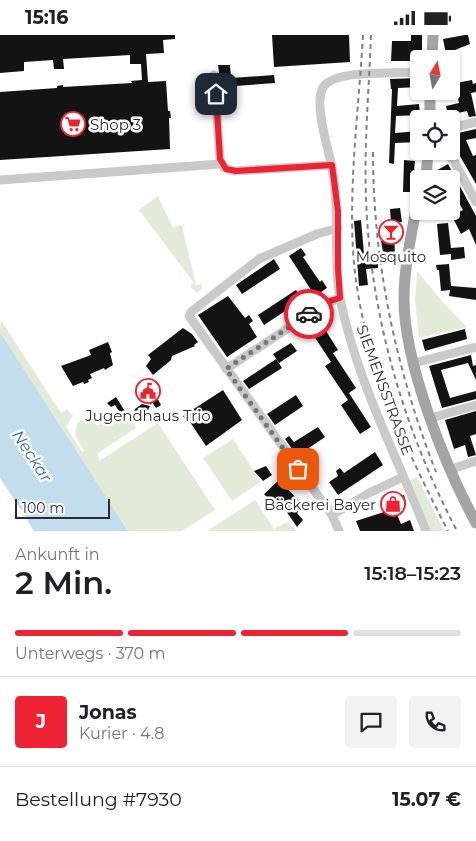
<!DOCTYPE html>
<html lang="de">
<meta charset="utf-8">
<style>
:root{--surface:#fff;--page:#f2f2f2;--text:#202124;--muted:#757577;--line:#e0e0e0;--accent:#ef2234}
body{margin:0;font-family:Montserrat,sans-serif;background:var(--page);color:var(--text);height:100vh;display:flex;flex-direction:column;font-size:19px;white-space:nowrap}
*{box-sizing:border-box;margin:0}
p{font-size:16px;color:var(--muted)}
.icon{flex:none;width:28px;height:28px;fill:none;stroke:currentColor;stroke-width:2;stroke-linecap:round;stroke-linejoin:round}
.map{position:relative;height:496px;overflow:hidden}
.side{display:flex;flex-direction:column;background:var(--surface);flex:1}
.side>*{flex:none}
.needle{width:32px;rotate:10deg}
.fabs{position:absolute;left:410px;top:15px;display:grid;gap:10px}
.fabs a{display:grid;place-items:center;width:50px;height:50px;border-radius:5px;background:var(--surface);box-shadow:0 1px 4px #0004;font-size:25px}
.scale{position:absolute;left:15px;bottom:12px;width:95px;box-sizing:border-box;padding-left:5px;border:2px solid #2c2c2c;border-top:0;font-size:14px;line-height:18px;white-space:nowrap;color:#2c2c2c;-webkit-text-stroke:4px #fff;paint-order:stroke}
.pin{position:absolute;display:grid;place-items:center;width:42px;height:42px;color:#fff;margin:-21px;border-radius:10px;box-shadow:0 2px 8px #0006}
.courier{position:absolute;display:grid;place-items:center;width:50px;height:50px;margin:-25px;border:4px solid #ef2234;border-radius:50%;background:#fff;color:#222;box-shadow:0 1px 6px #0007}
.summary em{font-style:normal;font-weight:600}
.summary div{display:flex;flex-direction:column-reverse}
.summary{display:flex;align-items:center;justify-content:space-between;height:85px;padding:0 15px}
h1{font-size:32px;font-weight:600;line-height:38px}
.bar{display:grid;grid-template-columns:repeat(4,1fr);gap:8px 5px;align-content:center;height:60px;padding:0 15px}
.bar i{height:6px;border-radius:4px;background:var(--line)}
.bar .selected{background:var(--accent)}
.bar p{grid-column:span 4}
.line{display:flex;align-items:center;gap:12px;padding:0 15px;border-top:1px solid var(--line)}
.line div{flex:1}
.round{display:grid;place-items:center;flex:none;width:52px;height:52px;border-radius:5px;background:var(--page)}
.status{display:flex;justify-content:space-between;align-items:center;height:35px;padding:0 25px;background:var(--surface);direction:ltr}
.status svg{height:14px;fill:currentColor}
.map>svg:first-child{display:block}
.green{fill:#e2ebd8}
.water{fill:#c2ddec}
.building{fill:#131313}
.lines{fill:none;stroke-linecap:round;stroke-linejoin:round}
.minor{stroke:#c9c9c9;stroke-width:9}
.major{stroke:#a4a4a4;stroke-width:11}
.rail{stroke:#818181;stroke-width:2;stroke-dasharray:5 4;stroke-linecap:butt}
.done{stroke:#767676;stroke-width:5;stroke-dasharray:0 9}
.route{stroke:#ef2234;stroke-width:6}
.labels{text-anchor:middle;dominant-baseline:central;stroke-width:5;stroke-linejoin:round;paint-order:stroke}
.poi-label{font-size:15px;fill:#2c2c2c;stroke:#fff}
.street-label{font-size:15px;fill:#2c2c2c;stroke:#fff}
.water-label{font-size:16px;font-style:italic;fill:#367092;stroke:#fff}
</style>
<div class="status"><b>15:16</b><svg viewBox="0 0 49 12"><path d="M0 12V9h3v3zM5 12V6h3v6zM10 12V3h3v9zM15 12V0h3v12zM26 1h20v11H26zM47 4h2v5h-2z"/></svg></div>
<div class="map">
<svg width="476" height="496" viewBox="0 0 476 496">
<rect width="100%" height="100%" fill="#fff"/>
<path class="green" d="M158 161 173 193 187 188 182 191 196 250 201 249 202 253 197 258 190 251 194 248 139 175Z
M417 236 442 266 467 292 419 303 415 264Z
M1 285 61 378 67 374 73 381 66 391 82 417 84 416 75 400 77 388C84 382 92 386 98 391L124 374 136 393 98 418 99 426 158 388 215 475 182 496H128L0 297Z
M233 404 261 447 232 466 203 423Z
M417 442 444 496H431L410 445Z
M255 465 274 494 287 487 297 496H207Z"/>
<path class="water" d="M0 297 128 496H34L24 480 25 476 21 475 0 443Z"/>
<path class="building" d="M0 0H175V4L163 5 164 18 146 19 148 47 166 46 168 76H170L171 83H169L170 114 0 125V57L57 53V51L63 50V52L132 48 131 46 142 45 141 29H130V20L63 24 64 34H54L53 25 24 27V36L0 38Z
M272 0H349L350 27 274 32Z
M411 0H422V24L419 26H391L392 6H411Z
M465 0H468L470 9 455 15V24H447L443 4Z
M218 30H230L231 43 274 40 275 48 221 52Z
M451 36H454L456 48 472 45 473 49 476 48V57L471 58 476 81 469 82 467 76 458 78 459 85 451 87V84H449L446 71 459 68 457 59 451 60Z
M419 43V52L398 53 397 71 419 69 420 80 396 81 395 98 419 96V107L395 108 394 129 389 128 392 54H391L390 44Z
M476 94V103L466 105 473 121 476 120V149L453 109 460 106 458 98Z
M404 125 415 126 412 157H403Z
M448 129 476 181V210L469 194 461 199 452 181 463 175 451 154V139L442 144H434V137Z
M400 173 402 187 391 188 390 174Z
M361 185 364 219 383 217 381 206 388 205 386 193 394 192 395 224 378 226V233L366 234 368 250 359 251 354 186Z
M448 188 451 213 464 212 465 223 451 225V219L440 220 437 189Z
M301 213 306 220 303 222 320 247 322 245 327 253 315 261 289 221Z
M274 224 280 234 242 259 236 250Z
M449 229 451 251 476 253V265L449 261 450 255 441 256 439 235H437L436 230Z
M296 255 302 265 264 290 258 280Z
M228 261 245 283 249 280 253 286 249 289 257 302 227 322 198 280Z
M319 285 338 315 333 318 356 353 349 358 371 392 360 399 341 370 348 365 325 331 331 327 308 292Z
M183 293 192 299 198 307 194 310 195 311 172 321 171 325 153 340 146 331 151 324 148 320Z
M465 294 467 304 425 316 422 305Z
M108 307 112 317 110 318 113 330 105 335 104 333 90 339 92 343 88 345 89 347 84 349 83 347 73 351 61 331 91 320 89 315Z
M291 308 297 316 279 328 273 319Z
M471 320 473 331 476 330V345L468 328 441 335 450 363 476 356V364L442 373 429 331Z
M276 324 282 333 249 354 243 346Z
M147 344 161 370 156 373 152 367 151 370 140 353 138 348Z
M223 355 242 385 206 411 190 387 188 388 183 381Z
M296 360 303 371 275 390 267 379Z
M116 362 128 381 124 384 115 370 111 372 107 368Z
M142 369 150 371 145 381 132 382 135 374Z
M476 376V399L470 401 476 420 468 422 465 410 454 414 445 385Z
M318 392 325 402 297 421 285 404 289 401 294 407Z
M375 417 383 430 338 460 329 447 338 441 336 436 340 433 344 438Z
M266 431 272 440 263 446 254 436Z
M279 445 304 471 297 478 303 485 297 492 284 473 282 475 276 468 274 470 264 459Z
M404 460 406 467 403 468 405 474 396 477 401 489 410 485 414 496H360L356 486 384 477 381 470Z"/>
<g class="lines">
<path class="minor" d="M419 37C397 39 337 34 324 51 312 67 330 118 333 138 340 180 333 222 340 263 356 344 396 419 426 496
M214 40 220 124 224 133 234 136 332 130
M451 93 476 87
M444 116 454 126 476 167
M0 145 221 129
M338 193 317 199 259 224 191 277 189 281 332 480 339 496
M414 328 476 312
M226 334 326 268 340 263
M431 383 476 370
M455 433 476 426
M332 480 369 458 403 442"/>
<path class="major" d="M432 24 433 0
M430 84V56
M426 144 428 116
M419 158C413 193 404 229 404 264 404 328 445 431 476 488"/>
<path class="rail" d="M363 0C359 71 349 144 353 215 359 315 403 409 448 496
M371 0C369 54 364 108 366 163 370 279 403 393 457 496
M373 117C373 227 396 335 436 437"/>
</g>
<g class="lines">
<path class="done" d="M298 434 226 334 309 279"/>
<path class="route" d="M216 59 220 124 226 134 236 136 332 130 338 176V233L340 263 330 266 309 279"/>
</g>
<defs>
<symbol id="supermarket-ring" viewBox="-11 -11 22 22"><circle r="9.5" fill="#fff" stroke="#ef2234" stroke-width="1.5"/><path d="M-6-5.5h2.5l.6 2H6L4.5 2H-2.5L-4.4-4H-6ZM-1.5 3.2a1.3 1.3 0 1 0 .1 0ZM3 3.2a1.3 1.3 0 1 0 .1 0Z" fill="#ef2234"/></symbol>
<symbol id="bar-ring" viewBox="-11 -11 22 22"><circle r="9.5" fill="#fff" stroke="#ef2234" stroke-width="1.5"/><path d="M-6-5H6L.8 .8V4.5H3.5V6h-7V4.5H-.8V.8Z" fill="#ef2234"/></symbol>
<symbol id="civic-ring" viewBox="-11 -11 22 22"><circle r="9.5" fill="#fff" stroke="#ef2234" stroke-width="1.5"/><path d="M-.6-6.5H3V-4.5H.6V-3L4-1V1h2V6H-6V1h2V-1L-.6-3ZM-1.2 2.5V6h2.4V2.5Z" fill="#ef2234"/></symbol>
<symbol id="shop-ring" viewBox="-11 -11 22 22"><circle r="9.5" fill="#fff" stroke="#ef2234" stroke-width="1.5"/><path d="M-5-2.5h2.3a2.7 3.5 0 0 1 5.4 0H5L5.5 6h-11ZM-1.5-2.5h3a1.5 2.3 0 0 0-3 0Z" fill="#ef2234"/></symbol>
</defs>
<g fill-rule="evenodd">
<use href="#supermarket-ring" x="59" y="75" width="28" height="28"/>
<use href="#bar-ring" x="377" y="183" width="28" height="28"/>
<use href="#civic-ring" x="134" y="342" width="28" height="28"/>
<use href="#shop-ring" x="379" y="455" width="28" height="28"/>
</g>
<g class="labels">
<g class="poi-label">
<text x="90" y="89" text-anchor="start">Shop 3</text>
<text x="391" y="221">Mosquito</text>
<text x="148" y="380">Jugendhaus Trio</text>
<text x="376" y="469" text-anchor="end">Bäckerei Bayer</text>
</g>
<g class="street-label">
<text transform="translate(385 355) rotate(70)">SIEMENSSTRASSE</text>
</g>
<g class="water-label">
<text transform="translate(32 421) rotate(57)">Neckar</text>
</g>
</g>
</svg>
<div class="fabs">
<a><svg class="needle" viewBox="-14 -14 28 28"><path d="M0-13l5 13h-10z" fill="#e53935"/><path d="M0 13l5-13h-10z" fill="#757577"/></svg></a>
<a><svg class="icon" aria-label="locate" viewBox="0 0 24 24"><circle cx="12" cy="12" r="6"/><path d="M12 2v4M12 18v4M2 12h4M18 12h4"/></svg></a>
<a><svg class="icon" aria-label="layers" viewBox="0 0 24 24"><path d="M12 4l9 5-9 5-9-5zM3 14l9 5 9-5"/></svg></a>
</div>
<div class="scale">100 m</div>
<div class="pin" style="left:298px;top:434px;background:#ea580c"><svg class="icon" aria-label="bag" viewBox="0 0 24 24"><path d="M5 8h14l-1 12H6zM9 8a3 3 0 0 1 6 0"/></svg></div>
<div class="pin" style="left:216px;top:59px;background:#1f2937"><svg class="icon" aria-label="home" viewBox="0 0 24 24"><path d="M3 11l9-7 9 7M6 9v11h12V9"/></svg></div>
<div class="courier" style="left:309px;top:279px"><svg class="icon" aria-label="car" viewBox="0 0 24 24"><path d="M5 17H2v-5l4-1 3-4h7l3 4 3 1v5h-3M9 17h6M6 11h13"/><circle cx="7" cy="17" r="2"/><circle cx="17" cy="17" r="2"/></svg></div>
</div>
<section class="side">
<div class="summary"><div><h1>2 Min.</h1><p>Ankunft in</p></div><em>15:18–15:23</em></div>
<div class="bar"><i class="selected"></i><i class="selected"></i><i class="selected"></i><i></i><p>Unterwegs · 370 m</p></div>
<div class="line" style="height:90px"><b class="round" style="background:var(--accent);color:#fff">J</b><div><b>Jonas</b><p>Kurier · 4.8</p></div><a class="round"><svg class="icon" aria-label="chat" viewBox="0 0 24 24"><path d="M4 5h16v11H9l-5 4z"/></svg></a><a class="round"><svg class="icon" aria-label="phone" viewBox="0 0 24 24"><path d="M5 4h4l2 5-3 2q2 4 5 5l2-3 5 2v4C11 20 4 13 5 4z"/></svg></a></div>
<div class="line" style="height:65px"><div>Bestellung #7930</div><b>15.07 €</b></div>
</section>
